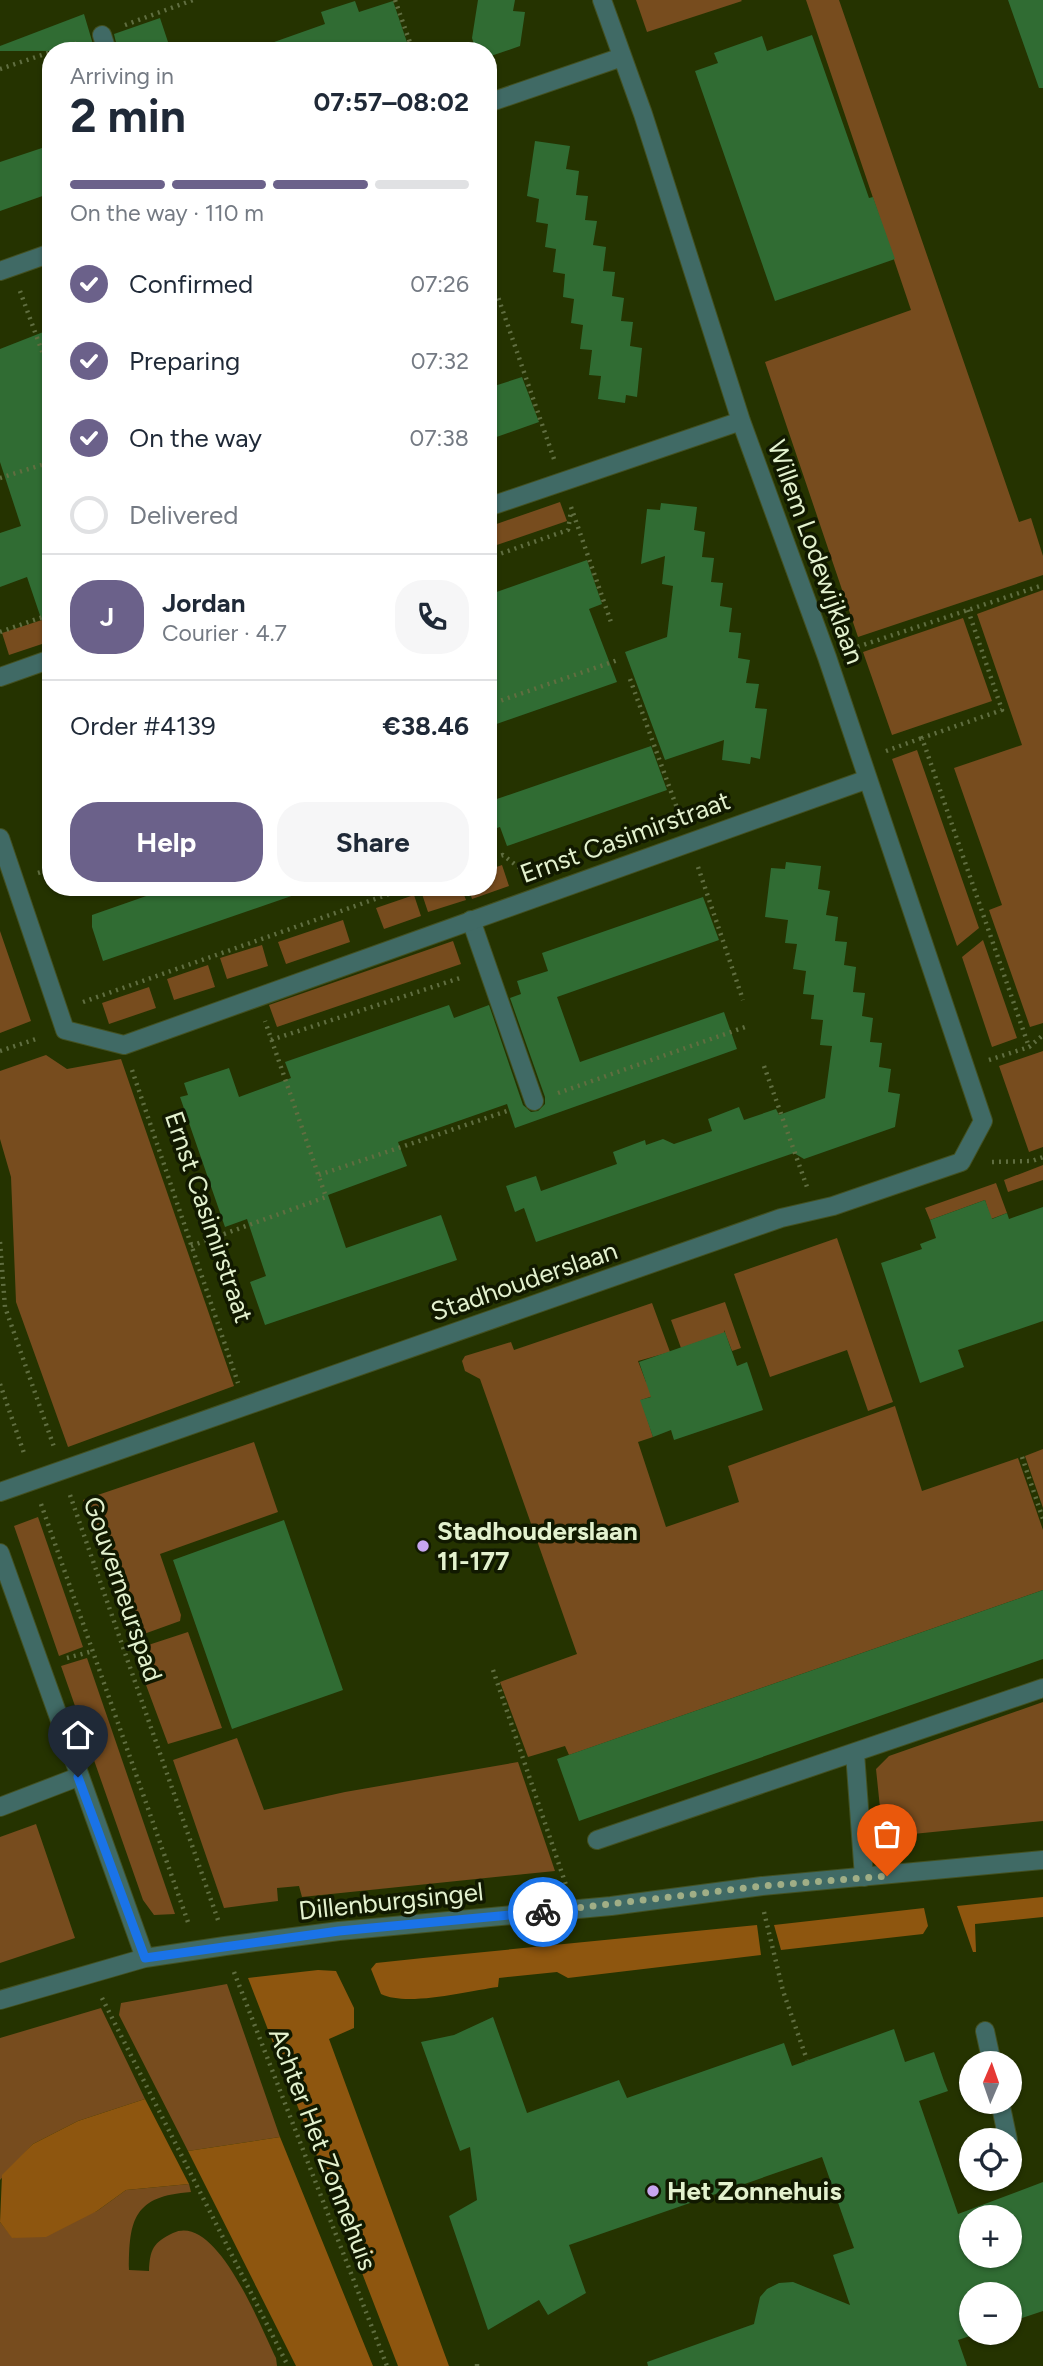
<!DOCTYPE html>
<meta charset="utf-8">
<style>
:root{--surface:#fff;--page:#f6f6f7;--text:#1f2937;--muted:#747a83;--line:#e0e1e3;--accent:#6b618a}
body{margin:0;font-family:Figtree,sans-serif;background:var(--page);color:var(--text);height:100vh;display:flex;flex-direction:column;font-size:26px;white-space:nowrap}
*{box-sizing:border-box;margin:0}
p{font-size:23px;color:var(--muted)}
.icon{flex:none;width:38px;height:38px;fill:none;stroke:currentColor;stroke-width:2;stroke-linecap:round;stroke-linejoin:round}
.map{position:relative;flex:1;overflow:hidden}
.drawer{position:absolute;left:42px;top:42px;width:455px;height:854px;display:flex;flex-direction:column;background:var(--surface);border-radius:28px;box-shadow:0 2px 5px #0004}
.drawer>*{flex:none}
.needle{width:46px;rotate:2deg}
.tools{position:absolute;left:959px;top:2051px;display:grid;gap:14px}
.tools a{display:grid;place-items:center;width:63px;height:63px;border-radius:50%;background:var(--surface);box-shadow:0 2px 5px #0004;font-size:35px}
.pin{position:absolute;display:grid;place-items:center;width:60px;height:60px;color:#fff;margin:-72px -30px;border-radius:50% 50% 50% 0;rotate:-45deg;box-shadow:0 0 7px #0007}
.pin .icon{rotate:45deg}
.courier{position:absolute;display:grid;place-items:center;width:70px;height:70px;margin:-35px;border:5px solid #1a73e8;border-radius:50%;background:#fff;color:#222;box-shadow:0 2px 9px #0007}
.head em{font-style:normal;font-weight:700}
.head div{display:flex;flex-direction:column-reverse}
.head{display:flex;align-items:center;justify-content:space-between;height:119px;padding:0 28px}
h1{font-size:46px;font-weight:700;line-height:52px}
.bar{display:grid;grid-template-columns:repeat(4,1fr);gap:10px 7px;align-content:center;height:84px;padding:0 28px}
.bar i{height:9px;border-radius:5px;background:var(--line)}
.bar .current{background:var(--accent)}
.bar p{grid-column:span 4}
.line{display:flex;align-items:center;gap:18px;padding:0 28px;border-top:2px solid var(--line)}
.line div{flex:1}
.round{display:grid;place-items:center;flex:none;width:74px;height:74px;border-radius:28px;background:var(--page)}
ol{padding:0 28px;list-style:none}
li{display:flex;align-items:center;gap:21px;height:77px}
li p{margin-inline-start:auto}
li .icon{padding:7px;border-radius:50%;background:var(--accent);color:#fff;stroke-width:4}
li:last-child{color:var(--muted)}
li i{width:38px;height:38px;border:4px solid var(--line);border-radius:50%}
.button{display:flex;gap:14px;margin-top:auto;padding:14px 28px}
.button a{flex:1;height:80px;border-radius:28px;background:var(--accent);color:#fff;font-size:28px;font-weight:700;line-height:80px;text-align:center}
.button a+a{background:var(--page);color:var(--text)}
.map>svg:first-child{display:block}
.green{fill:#774c1e}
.forest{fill:#8e560f}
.building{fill:#306c33;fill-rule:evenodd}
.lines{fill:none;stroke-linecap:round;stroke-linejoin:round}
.lane-casing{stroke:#435121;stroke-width:20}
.street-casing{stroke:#435121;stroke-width:20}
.path{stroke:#606e40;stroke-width:4.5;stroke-dasharray:2 5;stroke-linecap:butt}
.lane{stroke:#406a65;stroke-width:18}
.street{stroke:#406a65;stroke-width:18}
.done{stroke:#a0ae86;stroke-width:7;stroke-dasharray:0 12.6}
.route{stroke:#1a73e8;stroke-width:9}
.poi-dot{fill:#c7a6ef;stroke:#111900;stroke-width:2.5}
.labels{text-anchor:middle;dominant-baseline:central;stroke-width:7;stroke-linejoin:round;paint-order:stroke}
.street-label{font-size:26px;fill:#e3f1ce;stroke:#111900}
.poi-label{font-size:26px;font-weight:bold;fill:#e3f1ce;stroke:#111900;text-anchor:start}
</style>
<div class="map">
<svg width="1043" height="2366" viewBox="0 0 1043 2366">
<rect width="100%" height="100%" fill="#253300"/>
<path class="green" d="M636 0H741L742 1 647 32Z
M806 0H839L1019 522 1031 518 1043 556V575L858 637 765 362 911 310Z
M560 502 567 521 488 548V527Z
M1043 590V1023L1030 1027 989 910 1002 905 954 768 1022 745 977 614Z
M51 617V641L9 655 2 633Z
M963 618 992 701 892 735 863 652Z
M917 750 979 928 957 946 892 759Z
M502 865 509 886 472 899 468 887H488V870Z
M433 887H461L466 900 428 912 421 891Z
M414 895 421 916 384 929 376 908Z
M343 920 350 942 286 964 278 942Z
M0 931 31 1021 0 1033Z
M983 940 1017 1038 992 1047 962 957Z
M453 941 461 964 277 1027 269 1005Z
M262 945 268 966 227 979 220 958Z
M208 965 215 987 174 1000 167 979Z
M149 987 156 1008 109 1024 102 1003Z
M1043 1051V1147L1029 1152 999 1066Z
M46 1055 67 1069 121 1059 234 1386 68 1447 16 1302 11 1177 0 1139V1071Z
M1043 1165V1180L1008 1192 1004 1180Z
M996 1183 1007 1213 991 1219 985 1200 930 1220 925 1208Z
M837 1238 893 1402 868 1411 847 1350 770 1377 734 1274Z
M725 1302 741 1348 732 1351 724 1330V1333L681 1348 671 1320Z
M652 1303 670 1352 638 1361 646 1382 662 1376 668 1391 641 1400 653 1437 638 1442 666 1527 739 1502 728 1466 895 1406 922 1491 1018 1458 1043 1530V1590L569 1755 565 1746 528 1757 500 1682 577 1654 480 1379 465 1371 462 1361 465 1356 511 1342 514 1350Z
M254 1442 278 1512 160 1554 181 1615 180 1621 130 1639 83 1500Z
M1043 1449V1508L1025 1456Z
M38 1517 83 1647 59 1656 14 1526Z
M188 1632 222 1728 168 1744 133 1650Z
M87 1658 175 1914 154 1915 143 1900 61 1666Z
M1043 1702V1821L883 1837 876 1769 889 1756Z
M237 1738 264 1810 345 1792 518 1762 555 1871 302 1897 299 1886 277 1888 278 1901 224 1908 173 1760Z
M36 1824 75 1938 0 1963V1837Z
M227 1984 280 2137 188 2151 119 2015 121 2003Z
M101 2008 145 2099 78 2121 33 2144 0 2180V2038Z
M189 2184 191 2192C134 2196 129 2219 129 2270L149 2271C150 2249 153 2243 173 2233 217 2212 261 2329 276 2358L277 2366H0V2222L13 2238 97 2211 126 2190Z"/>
<path class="forest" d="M1043 1897V1917L975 1924 976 1952H973L957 1906Z
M924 1908 928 1926 923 1934 781 1950 774 1925Z
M757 1925 761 1955 568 1978 557 1972 499 1978 498 1987C468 1991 407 2007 381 1994L371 1969 376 1963 423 1958Z
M318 1970 336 1971 354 2008V2028L329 2039 449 2366H398L248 1978Z
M145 2099 189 2184 126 2190 97 2211 46 2237 12 2238 0 2222 2 2175 33 2144 78 2121Z
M280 2137 373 2366H296L188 2151Z"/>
<path class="building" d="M478 0H515L513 11 525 12 520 46 488 57V51H476L472 38Z
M1008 0H1043V88H1039Z
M355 1 359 12 393 1 410 51H261L260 47 325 24 321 12Z
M84 14 95 51H0V46Z
M160 18 171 51H118L114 34Z
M812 35 869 198 873 197 895 259 775 301 695 71 718 63 714 53 762 36 767 51Z
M535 141 570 146 566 169 579 171 576 195 588 196 585 220 597 221 593 245 606 247 603 271 615 272 612 296 624 298 621 321 633 322 630 346 642 348 637 397 626 395 625 403 598 399 601 376 589 375 592 350 580 349 583 325 571 323 574 299 563 297 565 274 553 272 556 249 545 247 548 224 536 222 539 199 527 196Z
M51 145V193L0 211V162Z
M51 329V632L46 633 27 577 0 587V533L21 526 0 462V349Z
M522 377 539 422 488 440V388Z
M661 503 697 507 694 530 705 532 702 557 714 558 711 582 723 583 720 606 732 608 729 632 741 633 738 658 750 660 746 683 759 684 755 708 767 709 760 759 751 757 750 764 722 760 724 740 665 760 625 652 667 637 673 586 662 584 665 556 641 564 647 509 660 510Z
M587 560 602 604 589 609 617 682 488 727V595Z
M651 746 667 790 507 846 500 827 488 831V802Z
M786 862 821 866 818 889 830 891 826 915 838 917 835 941 847 942 844 965 856 967 853 992 865 993 862 1016 873 1018 870 1042 882 1043 879 1067 891 1069 888 1092 900 1094 895 1127 804 1159 794 1153 536 1242 524 1208 515 1212 506 1186 536 1176 541 1191 617 1164 613 1152 645 1140 646 1145 663 1139 674 1144 712 1131 708 1119 739 1107 744 1120 776 1109 779 1115 825 1098 832 1046 820 1045 823 1020 811 1019 814 995 803 994 806 971 793 969 797 944 785 943 788 920 765 917 771 868 785 869Z
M172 887H302L303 892 103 961 92 927V915Z
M703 897 719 940 557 997 580 1062 724 1012 737 1049 515 1128 507 1104 398 1142 407 1166 328 1195 346 1248 441 1215 457 1260 265 1325 250 1282 266 1276 247 1219 225 1227 180 1097 188 1095 184 1083 229 1068 239 1097 291 1078 285 1062 449 1005 454 1018 489 1005 523 1105 531 1112 538 1111 545 1104V1097L510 998 521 994 517 981 548 971 542 953Z
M985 1200 992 1219 1007 1213 1009 1219 1043 1207V1321L958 1350 964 1367 920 1383 881 1263 922 1249 920 1244 936 1238 930 1220Z
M725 1332 737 1366 747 1362 763 1410 674 1440 671 1430 653 1437 640 1400 651 1397 639 1362Z
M284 1520 343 1690 232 1729 173 1560Z
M1043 1590V1659L579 1821 557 1759Z
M493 2017 527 2113 619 2080 627 2098 784 2043 792 2066 894 2029 905 2062 934 2052 944 2081 948 2091 919 2101 958 2214 1043 2182V2311L1010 2322V2294H971V2333H979L958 2340 967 2366H648L647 2362 754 2324 760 2297 767 2289 779 2283 793 2282 850 2305 833 2255 854 2248 822 2157 569 2245 586 2293 548 2315 539 2300 488 2330 449 2216 477 2200 470 2147 460 2151 421 2042 454 2035ZM971 2217H1010V2256H971Z"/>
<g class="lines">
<defs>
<path id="lane" d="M102 35 107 51
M471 920 534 1101
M855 1753 864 1877
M0 1807 78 1777
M597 1840 1043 1688
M985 2031 992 2063
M1000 2102 1008 2140"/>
<path id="street" d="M488 103 622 57
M0 271 51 253
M488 507 741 421
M0 677 51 659
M0 838 65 1030 124 1045 868 779
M0 1492 781 1218 833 1206 961 1162 983 1121 827 657 741 421 643 114 602 0
M0 1553 145 1958
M0 2000 145 1958 225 1946 339 1931 611 1906 762 1886 1043 1860"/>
</defs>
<use href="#lane" class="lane-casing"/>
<use href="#street" class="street-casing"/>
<path class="path" d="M395 0 413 51
M125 25 193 0
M55 51 78 43
M0 69 51 52
M20 291 51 376
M488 297 497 294 554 459
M0 478 51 462
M571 507 612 625
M488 558 568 530 571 511
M968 610 1002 710 922 738 1029 1047
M0 632 51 614
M851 649 1043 585
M630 679 681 819
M488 705 618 660
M886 751 922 738
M488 860 503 855 526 873
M698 867 743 1000
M38 873 51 869
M83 1002 409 887
M271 1040 463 977
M0 1051 39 1038
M989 1060 1029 1047 1043 1035
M764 1066 807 1187
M132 1070 238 1383
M558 1093 745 1027
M992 1162 1032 1161 1043 1157
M319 1175 510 1110
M0 1242 5 1307 54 1447
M191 1246 326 1197 265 1021
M0 1384 25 1456
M1022 1457 1043 1519
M70 1495 218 1920
M41 1504 189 1925
M67 1658 93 1651
M493 1670 566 1885
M764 1912 783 1991 807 2060
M234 1972 387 2366
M102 1998 288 2366
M477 2366V2362"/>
<use href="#lane" class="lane"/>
<use href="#street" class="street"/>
</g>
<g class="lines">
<path class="done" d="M543 1912 762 1886 887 1876"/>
<path class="route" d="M78 1777 145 1958 339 1931 543 1912"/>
</g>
<g class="poi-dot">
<circle cx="423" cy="1546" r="7"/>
<circle cx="653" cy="2191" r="7"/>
</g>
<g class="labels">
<g class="street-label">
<text transform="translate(816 552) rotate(70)">Willem Lodewijklaan</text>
<text transform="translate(625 837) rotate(-20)">Ernst Casimirstraat</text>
<text transform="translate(209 1217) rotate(71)">Ernst Casimirstraat</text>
<text transform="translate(524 1281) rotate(-19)">Stadhouderslaan</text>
<text transform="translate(123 1589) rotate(71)">Gouverneurspad</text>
<text transform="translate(391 1901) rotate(-6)">Dillenburgsingel</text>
<text transform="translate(323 2149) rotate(69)">Achter Het Zonnehuis</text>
</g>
<g class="poi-label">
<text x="437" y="1531">Stadhouderslaan<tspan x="437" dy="30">11-177</tspan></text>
<text x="667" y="2191">Het Zonnehuis</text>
</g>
</g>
</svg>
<div class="tools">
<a><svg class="needle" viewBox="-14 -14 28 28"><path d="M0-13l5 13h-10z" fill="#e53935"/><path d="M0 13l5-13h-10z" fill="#747a83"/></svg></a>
<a><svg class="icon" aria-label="locate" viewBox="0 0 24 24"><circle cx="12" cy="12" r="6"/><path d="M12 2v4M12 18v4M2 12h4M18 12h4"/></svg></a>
<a>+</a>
<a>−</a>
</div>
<div class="pin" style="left:887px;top:1876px;background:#ea580c"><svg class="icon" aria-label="bag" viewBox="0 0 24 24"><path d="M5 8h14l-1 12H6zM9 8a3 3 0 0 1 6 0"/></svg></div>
<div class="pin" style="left:78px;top:1777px;background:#1f2937"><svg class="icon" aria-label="home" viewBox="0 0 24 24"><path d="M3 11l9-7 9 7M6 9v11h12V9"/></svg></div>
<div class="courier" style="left:543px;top:1912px"><svg class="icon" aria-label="bike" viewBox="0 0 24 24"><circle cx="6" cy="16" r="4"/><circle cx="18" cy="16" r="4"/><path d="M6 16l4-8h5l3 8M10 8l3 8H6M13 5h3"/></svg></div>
<section class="drawer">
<div class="head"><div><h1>2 min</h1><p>Arriving in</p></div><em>07:57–08:02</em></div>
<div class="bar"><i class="current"></i><i class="current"></i><i class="current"></i><i></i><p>On the way · 110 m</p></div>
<ol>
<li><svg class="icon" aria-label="check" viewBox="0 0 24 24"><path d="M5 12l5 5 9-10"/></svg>Confirmed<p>07:26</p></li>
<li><svg class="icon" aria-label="check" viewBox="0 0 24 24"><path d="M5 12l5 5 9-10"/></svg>Preparing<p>07:32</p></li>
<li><svg class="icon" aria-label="check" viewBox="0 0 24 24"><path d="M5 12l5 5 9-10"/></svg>On the way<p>07:38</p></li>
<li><i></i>Delivered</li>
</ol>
<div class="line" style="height:126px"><b class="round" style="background:var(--accent);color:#fff">J</b><div><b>Jordan</b><p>Courier · 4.7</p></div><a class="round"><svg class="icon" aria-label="phone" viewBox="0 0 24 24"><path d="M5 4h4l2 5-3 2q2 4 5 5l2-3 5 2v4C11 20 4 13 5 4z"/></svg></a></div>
<div class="line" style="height:91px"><div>Order #4139</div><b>€38.46</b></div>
<div class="button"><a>Help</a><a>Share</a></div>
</section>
</div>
